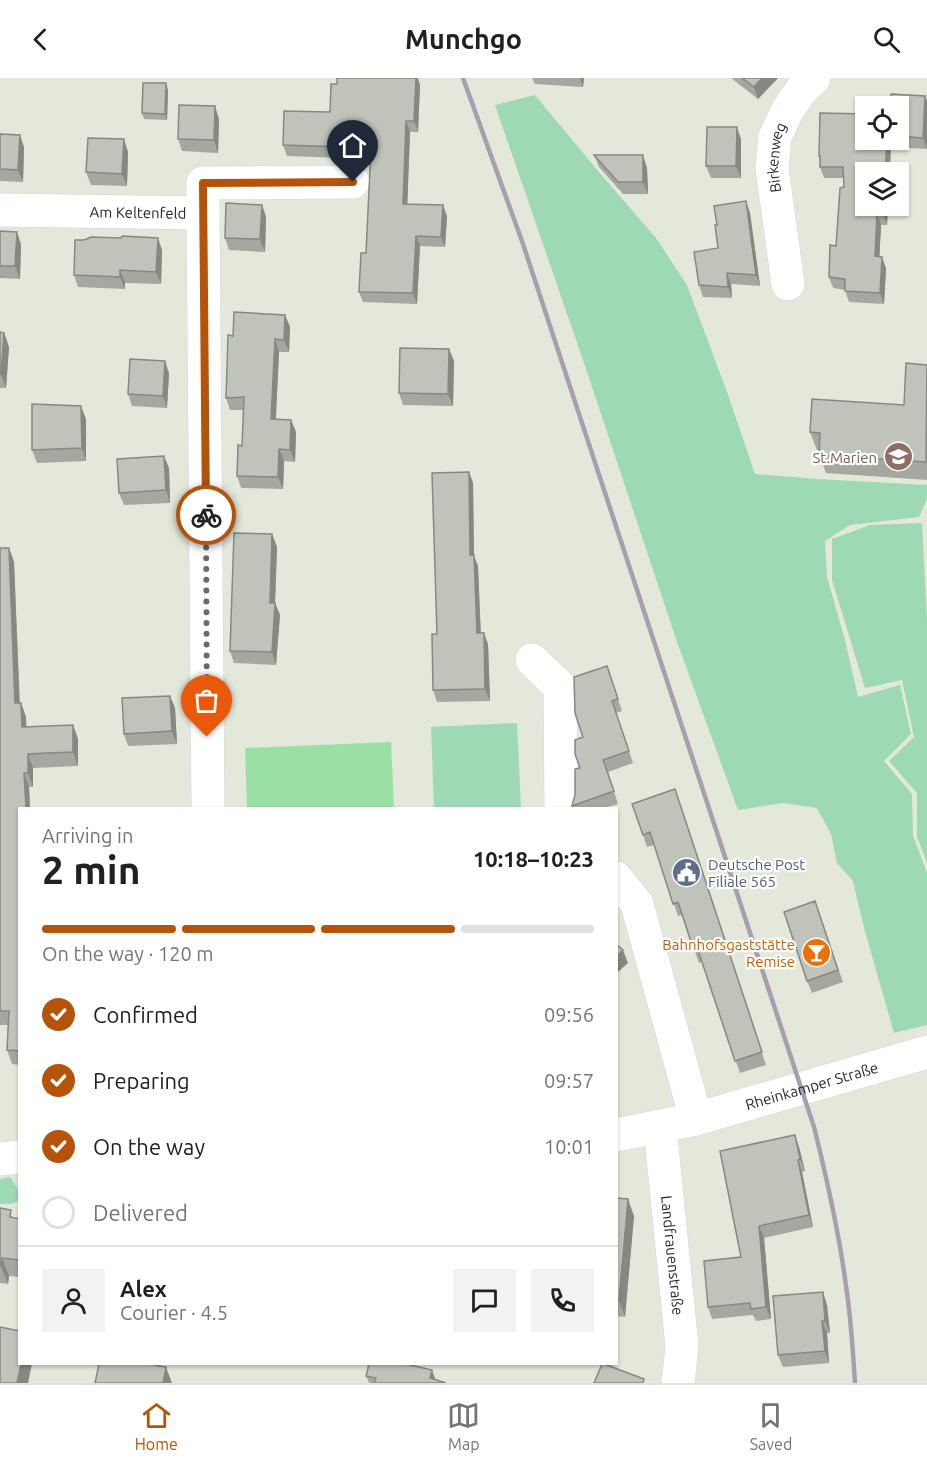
<!DOCTYPE html>
<meta charset="utf-8">
<style>
:root{--surface:#fff;--page:#f2f2f2;--text:#202124;--muted:#757577;--line:#e0e0e0;--accent:#b45309}
body{margin:0;font-family:Ubuntu,sans-serif;background:var(--page);color:var(--text);height:100vh;display:flex;flex-direction:column;font-size:22px;white-space:nowrap}
*{box-sizing:border-box;margin:0}
p{font-size:20px;color:var(--muted)}
.icon{flex:none;width:33px;height:33px;fill:none;stroke:currentColor;stroke-width:2;stroke-linecap:round;stroke-linejoin:round}
.map{position:relative;flex:1;overflow:hidden}
.drawer{position:absolute;left:18px;top:729px;width:600px;height:558px;display:flex;flex-direction:column;background:var(--surface);border-radius:0px;box-shadow:0 2px 4px #0004}
.drawer>*{flex:none}
.buttons{position:absolute;left:855px;top:18px;display:grid;gap:12px}
.buttons a{display:grid;place-items:center;width:54px;height:54px;border-radius:0px;background:var(--surface);box-shadow:0 2px 4px #0004;font-size:30px}
.pin{position:absolute;display:grid;place-items:center;width:51px;height:51px;color:#fff;margin:-62px -26px;border-radius:50% 50% 50% 0;rotate:-45deg;box-shadow:0 0 6px #0007}
.pin .icon{rotate:45deg}
.courier{position:absolute;display:grid;place-items:center;width:60px;height:60px;margin:-30px;border:4px solid #b45309;border-radius:50%;background:#fff;color:#222;box-shadow:0 2px 8px #0007}
.summary em{font-style:normal;font-weight:600}
.summary div{display:flex;flex-direction:column-reverse}
.summary{display:flex;align-items:center;justify-content:space-between;height:102px;padding:0 24px}
h1{font-size:39px;font-weight:600;line-height:45px}
.bar{display:grid;grid-template-columns:repeat(4,1fr);gap:9px 6px;align-content:center;height:72px;padding:0 24px}
.bar i{height:8px;border-radius:4px;background:var(--line)}
.bar .on{background:var(--accent)}
.bar p{grid-column:span 4}
.line{display:flex;align-items:center;gap:15px;padding:0 24px;border-top:2px solid var(--line)}
.line div{flex:1}
.round{display:grid;place-items:center;flex:none;width:63px;height:63px;border-radius:0px;background:var(--page)}
ol{padding:0 24px;list-style:none}
li{display:flex;align-items:center;gap:18px;height:66px}
li p{margin-inline-start:auto}
li .icon{padding:6px;border-radius:50%;background:var(--accent);color:#fff;stroke-width:4}
li:last-child{color:var(--muted)}
li i{width:33px;height:33px;border:3px solid var(--line);border-radius:50%}
header{display:flex;justify-content:space-between;align-items:center;height:78px;padding:0 24px;background:var(--surface);font-size:27px;font-weight:600}
.tabs{display:flex;justify-content:space-around;align-items:center;height:84px;border-top:2px solid var(--line);background:var(--surface);font-size:16px;color:var(--muted)}
.tabs a{display:grid;justify-items:center;gap:3px}
.tabs .on{color:var(--accent)}
.map>svg:first-child{display:block}
.green{fill:#9dd9b4}
.pitch{fill:#9adfa4}
.lines{fill:none;stroke-linecap:round;stroke-linejoin:round}
.minor-casing{stroke:#d8d0de;stroke-width:34}
.minor{stroke:#fff;stroke-width:33}
.rail{stroke:#a89eaf;stroke-width:4.5}
.wall{fill:#a4a8a0}
.shaded-wall{fill:#868882}
.building{fill:#bfc3ba;stroke:#868882;stroke-width:1.5}
.done{stroke:#696b66;stroke-width:6;stroke-dasharray:0 10.8}
.route{stroke:#b45309;stroke-width:8}
.labels{text-anchor:middle;dominant-baseline:central;stroke-width:4.5;stroke-linejoin:round;paint-order:stroke}
.street-label{font-size:15px;fill:#272727;stroke:#fff}
.education-label{font-size:15px;fill:#785e54;stroke:#fff;text-anchor:end}
.service-label{font-size:15px;fill:#4e5e75;stroke:#fff;text-anchor:start}
.food-label{font-size:15px;fill:#c56008;stroke:#fff;text-anchor:end}
</style>
<header><svg class="icon" aria-label="back" viewBox="0 0 24 24"><path d="M15 5l-7 7 7 7"/></svg>Munchgo<svg class="icon" aria-label="search" viewBox="0 0 24 24"><circle cx="10" cy="10" r="6"/><path d="M15 15l6 6"/></svg></header>
<div class="map">
<svg width="927" height="1305" viewBox="0 0 927 1305">
<rect width="100%" height="100%" fill="#e4e8da"/>
<path class="green" d="M535 17 598 93 656 160 687 207 727 314 755 396 817 401 927 407V421L919 439 850 447 825 463 827 499 845 562 858 619 900 607 911 656 884 683 912 716 913 757 927 795V947L894 955 864 850 853 803 837 785 831 756 817 730 783 725 738 732 676 561 583 282 495 27Z
M922 445 927 542V785L917 759V715L889 683 914 659 902 602 865 610 832 502V461L870 447Z
M517 645 521 730H434L431 649Z
M10 1099C15 1106 20 1113 19 1122L12 1126H0V1101Z"/>
<path class="pitch" d="M391 664 394 730H247L245 670Z"/>
<g class="lines">
<defs>
<g id="minor">
<path id="s1" d="M0 132 203 135V105L353 104"/>
<path d="M203 135 208 730"/>
<path id="s2" d="M788 206 772 90 775 59 787 33 802 11 814 0"/>
<path d="M532 582 560 609 561 730"/>
<path d="M616 800 637 826 696 1041"/>
<path id="s3" d="M660 1049 682 1268 678 1305"/>
<path id="s4" d="M616 1057 696 1041 927 974"/>
<path d="M0 1081 20 1079"/>
</g>
</defs>
<use href="#minor" class="minor-casing"/>
<use href="#minor" class="minor"/>
<path class="rail" d="M463 0 523 166 814 1049C827 1101 839 1154 846 1208 851 1240 853 1273 855 1305"/>
</g>
<path class="wall" d="M532 0H584L583 9 535 6Z
M731 0H778L758 21Z
M420 7 418 54H410L407 126 447 138 445 169 420 168 417 226 363 224 359 214 366 175 370 81 287 78 283 67 330 34Z
M168 12 167 42 144 41 142 35Z
M925 18 927 23V71L891 69 866 128H888L887 147H881L879 179 886 190 884 226 849 224 845 212 833 210 829 199 836 168 844 109V100H824L820 89V81L819 78 866 62H898V28Z
M219 41 218 75 182 73 178 61Z
M0 56 24 69 23 104 0 103Z
M741 61V100H711L706 88Z
M128 74 127 108 91 107 86 94Z
M594 77 647 90 648 116H623L599 89Z
M746 123 750 135 760 208 731 206 732 220 703 219 699 207 718 170 717 147Z
M262 127 266 139 265 174 229 172 225 160Z
M0 153 21 166 20 201 0 200Z
M162 172 161 206 125 205V211L78 209 74 197Z
M285 237 290 249 289 274H279L276 341 291 342 296 354 295 384 284 383 283 411 241 410 237 398 242 368 244 332H230L226 320 233 258Z
M0 254 4 255 9 269 6 310H0Z
M449 271 454 283 453 328 403 327 399 315Z
M927 287V402L826 395 819 377V372H817L810 354 904 327Z
M169 295 167 330 132 328 128 316Z
M86 341V383L37 385 32 372Z
M169 390 170 425 124 427 119 415Z
M469 394 473 405 474 478 478 488 481 555 488 566 490 623 437 624 433 612 437 556Z
M272 456 277 469 275 525 280 537 276 587 234 585 230 573Z
M0 470H9L14 484 20 625H21L26 639V649L73 647 78 661V688L33 690V709H29L30 730H20V987L12 986 7 972 8 947H0Z
M607 588 622 633 616 635 633 685 608 694 618 726 604 730H573L572 728 575 717 580 690 583 659Z
M170 618 175 630 177 666 128 668 124 656Z
M675 711 766 987 740 995 702 884 699 885 682 837 678 838 654 767 647 769 643 757Z
M815 823 843 904 812 915 807 903Z
M795 1057 799 1069 805 1093 802 1094 813 1149 764 1160 771 1241 756 1243 753 1237 712 1241 708 1229 741 1179Z
M616 1120 634 1138 625 1239 616 1238Z
M0 1130 14 1140 20 1141V1199L9 1198 8 1206 0 1205Z
M827 1227 830 1255H827L829 1285 783 1289 778 1277Z
M366 1298 436 1302 446 1305H369Z"/>
<path class="shaded-wall" d="M416 0H418L420 7 418 54 414 43Z
M580 0H584L583 9Z
M762 0H778L758 21 754 9Z
M166 5 168 12 167 42 165 36Z
M925 18 927 23V71L923 60Z
M215 28 219 41 218 75 214 62Z
M406 43 410 54 407 137 403 126Z
M737 49 741 61V100L736 88Z
M20 57 24 69 23 104 18 92Z
M124 61 128 74 127 108 122 96Z
M887 62H889L891 69 890 94H885Z
M643 77 647 90 648 116 643 104Z
M746 123 750 135 760 208 756 197Z
M262 127 266 139 265 174 260 161Z
M443 127 447 138 445 169 441 159Z
M883 128H888L887 147 883 136Z
M877 135 881 147 879 189 875 178Z
M17 154 21 166 20 201 15 188Z
M416 158 420 168 417 226 413 215Z
M158 160 162 172 161 206 156 194Z
M882 179 886 190 884 226 880 215Z
M120 192 125 205V211L120 199Z
M727 195 731 206 732 220 728 209Z
M285 237 290 249 289 274 284 262Z
M4 255 9 269 6 310 1 296Z
M275 261 279 274 275 354 271 341Z
M449 271 454 283 453 328 448 316Z
M165 283 169 295 167 330 163 318Z
M81 328 86 341V383L82 370Z
M291 342 296 354 295 384 290 372Z
M279 371 284 383 283 411 278 399Z
M164 378 169 390 170 425 166 412Z
M469 394 473 405 474 478 478 488 481 566 477 555 470 477Z
M272 456 277 469 275 525 280 537 276 587 272 574 270 525Z
M9 470 14 484 20 639 15 625Z
M484 555 488 566 490 623 485 611Z
M170 618 175 630 177 666 172 653Z
M21 625 26 639 27 663 22 649Z
M73 647 78 661V688L73 674Z
M28 676 33 690V709L28 695Z
M24 695 29 709 30 730H26Z
M623 872 628 885 617 895 618 918 616 913V879Z
M795 1057 799 1069 805 1093 800 1081Z
M798 1082 802 1094 813 1149 809 1137Z
M628 1121 634 1138 625 1239 619 1222Z
M759 1148 764 1160 771 1241 766 1229Z
M2 1180 9 1198 8 1206 1 1188Z
M823 1214 827 1227 830 1255 825 1243Z
M822 1243 827 1255 829 1285 825 1273Z
M21 1286H32L28 1305H17Z
M166 1289 172 1305H163Z
M432 1292 436 1303 430 1300Z"/>
<path class="building" d="M337 0H416L414 43H406L403 126 443 127 441 159 416 158 413 215 359 214 361 175H366L371 70 283 67 284 33 330 34 331 6H337Z
M742 0H762L754 9Z
M143 5H166L165 36 142 35Z
M891 16 925 18 923 60 898 58V28H890Z
M179 27 215 28 214 62 178 61Z
M820 35 866 36V62H887L885 94H866V128H883V136L877 135 875 178 882 179 880 215 845 213V201L829 199 830 167 836 168 840 110 844 109 843 89H820V78H819Z
M707 49H737L736 88H706Z
M0 56 20 57 18 92 0 91Z
M88 60 124 61 122 96 86 94Z
M594 77H643V104H618Z
M746 123 756 197 727 195 728 209 699 207 694 174 718 170 715 147H717L714 128Z
M226 125 262 127 260 161 225 160Z
M0 153 17 154 15 188H0Z
M122 158 158 160 156 194 120 192V199L74 197 75 162H84L91 159 121 160Z
M234 234 285 237 284 262 275 261 271 341 291 342 290 372 279 371 278 399 237 398 238 367 242 368 244 319 226 320 228 257 233 258Z
M0 254 4 255 1 296H0Z
M400 270 449 271 448 316 399 315Z
M130 281 165 283 163 318 128 316Z
M906 285 927 287 926 384 819 377 820 355 810 354 812 321 904 327Z
M32 326 81 328 82 370 32 372Z
M164 378 166 412 119 415 117 381Z
M469 394 470 477H474L477 555H484L485 611 433 612 432 556H437L432 395Z
M234 455 272 456 270 525H275L272 574 230 573Z
M0 470H9L15 625H21L22 649 73 647V674L28 676V695H24L26 730H20V973L7 972 9 933H0Z
M607 588 618 621 612 623 629 673 603 682 614 713 572 728 575 717V691L580 690 575 676V662L583 659 575 635 574 599Z
M170 618 172 653 124 656 122 620Z
M675 711 762 974 735 983 698 872 694 873 678 824 673 826 650 754 643 757 632 726Z
M815 823 838 892 807 903 784 834Z
M616 866 623 872 616 879Z
M795 1057 800 1081 798 1082 809 1137 759 1148 766 1229 751 1231 750 1225 708 1229 704 1183 741 1179 720 1073Z
M616 1120 628 1121 619 1222H616Z
M0 1130 11 1132 10 1139 20 1141V1182L2 1180 1 1188H0Z
M823 1214 825 1243H822L825 1273 778 1277 773 1218Z
M0 1249 20 1253V1286H21L17 1305H0Z
M99 1286H148L166 1289 163 1305H95Z
M369 1286H406L432 1292 430 1300 446 1305H374L376 1300 366 1298Z
M602 1286H604L644 1301 643 1305H594Z"/>
<g class="lines">
<path class="done" d="M206 437 207 659"/>
<path class="route" d="M206 437 203 105 353 104"/>
</g>
<defs>
<symbol id="school-disc" viewBox="-11 -11 22 22"><circle r="9.5" fill="#8d6e63" stroke="#fff"/><path d="M0-5L7-2L0 1L-7-2ZM-4 1L0 2.5L4 1V4Q0 6-4 4Z" fill="#fff"/></symbol>
<symbol id="civic-disc" viewBox="-11 -11 22 22"><circle r="9.5" fill="#5c6f8a" stroke="#fff"/><path d="M-.6-6.5H3V-4.5H.6V-3L4-1V1h2V6H-6V1h2V-1L-.6-3ZM-1.2 2.5V6h2.4V2.5Z" fill="#fff"/></symbol>
<symbol id="bar-disc" viewBox="-11 -11 22 22"><circle r="9.5" fill="#e8710a" stroke="#fff"/><path d="M-6-5H6L.8 .8V4.5H3.5V6h-7V4.5H-.8V.8Z" fill="#fff"/></symbol>
</defs>
<g fill-rule="evenodd">
<use href="#school-disc" x="882" y="362" width="33" height="33"/>
<use href="#civic-disc" x="670" y="778" width="33" height="33"/>
<use href="#bar-disc" x="800" y="858" width="33" height="33"/>
</g>
<g class="labels">
<g class="street-label">
<text stroke="none"><textPath href="#s2" startOffset="128">Birkenweg</textPath></text>
<text stroke="none"><textPath href="#s1" startOffset="138">Am Keltenfeld</textPath></text>
<text stroke="none"><textPath href="#s4" startOffset="202">Rheinkamper Straße</textPath></text>
<text stroke="none"><textPath href="#s3" startOffset="129">Landfrauenstraße</textPath></text>
</g>
<g class="education-label">
<text x="877" y="379">St.Marien</text>
</g>
<g class="service-label">
<text x="708" y="786">Deutsche Post<tspan x="708" dy="17">Filiale 565</tspan></text>
</g>
<g class="food-label">
<text x="795" y="866">Bahnhofsgaststätte<tspan x="795" dy="17">Remise</tspan></text>
</g>
</g>
</svg>
<div class="buttons">
<a><svg class="icon" aria-label="locate" viewBox="0 0 24 24"><circle cx="12" cy="12" r="6"/><path d="M12 2v4M12 18v4M2 12h4M18 12h4"/></svg></a>
<a><svg class="icon" aria-label="layers" viewBox="0 0 24 24"><path d="M12 4l9 5-9 5-9-5zM3 14l9 5 9-5"/></svg></a>
</div>
<div class="pin" style="left:207px;top:659px;background:#ea580c"><svg class="icon" aria-label="bag" viewBox="0 0 24 24"><path d="M5 8h14l-1 12H6zM9 8a3 3 0 0 1 6 0"/></svg></div>
<div class="pin" style="left:353px;top:104px;background:#1f2937"><svg class="icon" aria-label="home" viewBox="0 0 24 24"><path d="M3 11l9-7 9 7M6 9v11h12V9"/></svg></div>
<div class="courier" style="left:206px;top:437px"><svg class="icon" aria-label="bike" viewBox="0 0 24 24"><circle cx="6" cy="16" r="4"/><circle cx="18" cy="16" r="4"/><path d="M6 16l4-8h5l3 8M10 8l3 8H6M13 5h3"/></svg></div>
<section class="drawer">
<div class="summary"><div><h1>2 min</h1><p>Arriving in</p></div><em>10:18–10:23</em></div>
<div class="bar"><i class="on"></i><i class="on"></i><i class="on"></i><i></i><p>On the way · 120 m</p></div>
<ol>
<li><svg class="icon" aria-label="check" viewBox="0 0 24 24"><path d="M5 12l5 5 9-10"/></svg>Confirmed<p>09:56</p></li>
<li><svg class="icon" aria-label="check" viewBox="0 0 24 24"><path d="M5 12l5 5 9-10"/></svg>Preparing<p>09:57</p></li>
<li><svg class="icon" aria-label="check" viewBox="0 0 24 24"><path d="M5 12l5 5 9-10"/></svg>On the way<p>10:01</p></li>
<li><i></i>Delivered</li>
</ol>
<div class="line" style="height:108px"><a class="round"><svg class="icon" aria-label="person" viewBox="0 0 24 24"><circle cx="12" cy="8" r="4"/><path d="M4 21q1-7 8-7t8 7"/></svg></a><div><b>Alex</b><p>Courier · 4.5</p></div><a class="round"><svg class="icon" aria-label="chat" viewBox="0 0 24 24"><path d="M4 5h16v11H9l-5 4z"/></svg></a><a class="round"><svg class="icon" aria-label="phone" viewBox="0 0 24 24"><path d="M5 4h4l2 5-3 2q2 4 5 5l2-3 5 2v4C11 20 4 13 5 4z"/></svg></a></div>
</section>
</div>
<nav class="tabs">
<a class="on"><svg class="icon" aria-label="home" viewBox="0 0 24 24"><path d="M3 11l9-7 9 7M6 9v11h12V9"/></svg>Home</a>
<a><svg class="icon" aria-label="map" viewBox="0 0 24 24"><path d="M3 6l6-2 6 2 6-2v14l-6 2-6-2-6 2zM9 4v14M15 6v14"/></svg>Map</a>
<a><svg class="icon" aria-label="saved" viewBox="0 0 24 24"><path d="M7 4h10v16l-5-4-5 4z"/></svg>Saved</a>
</nav>
